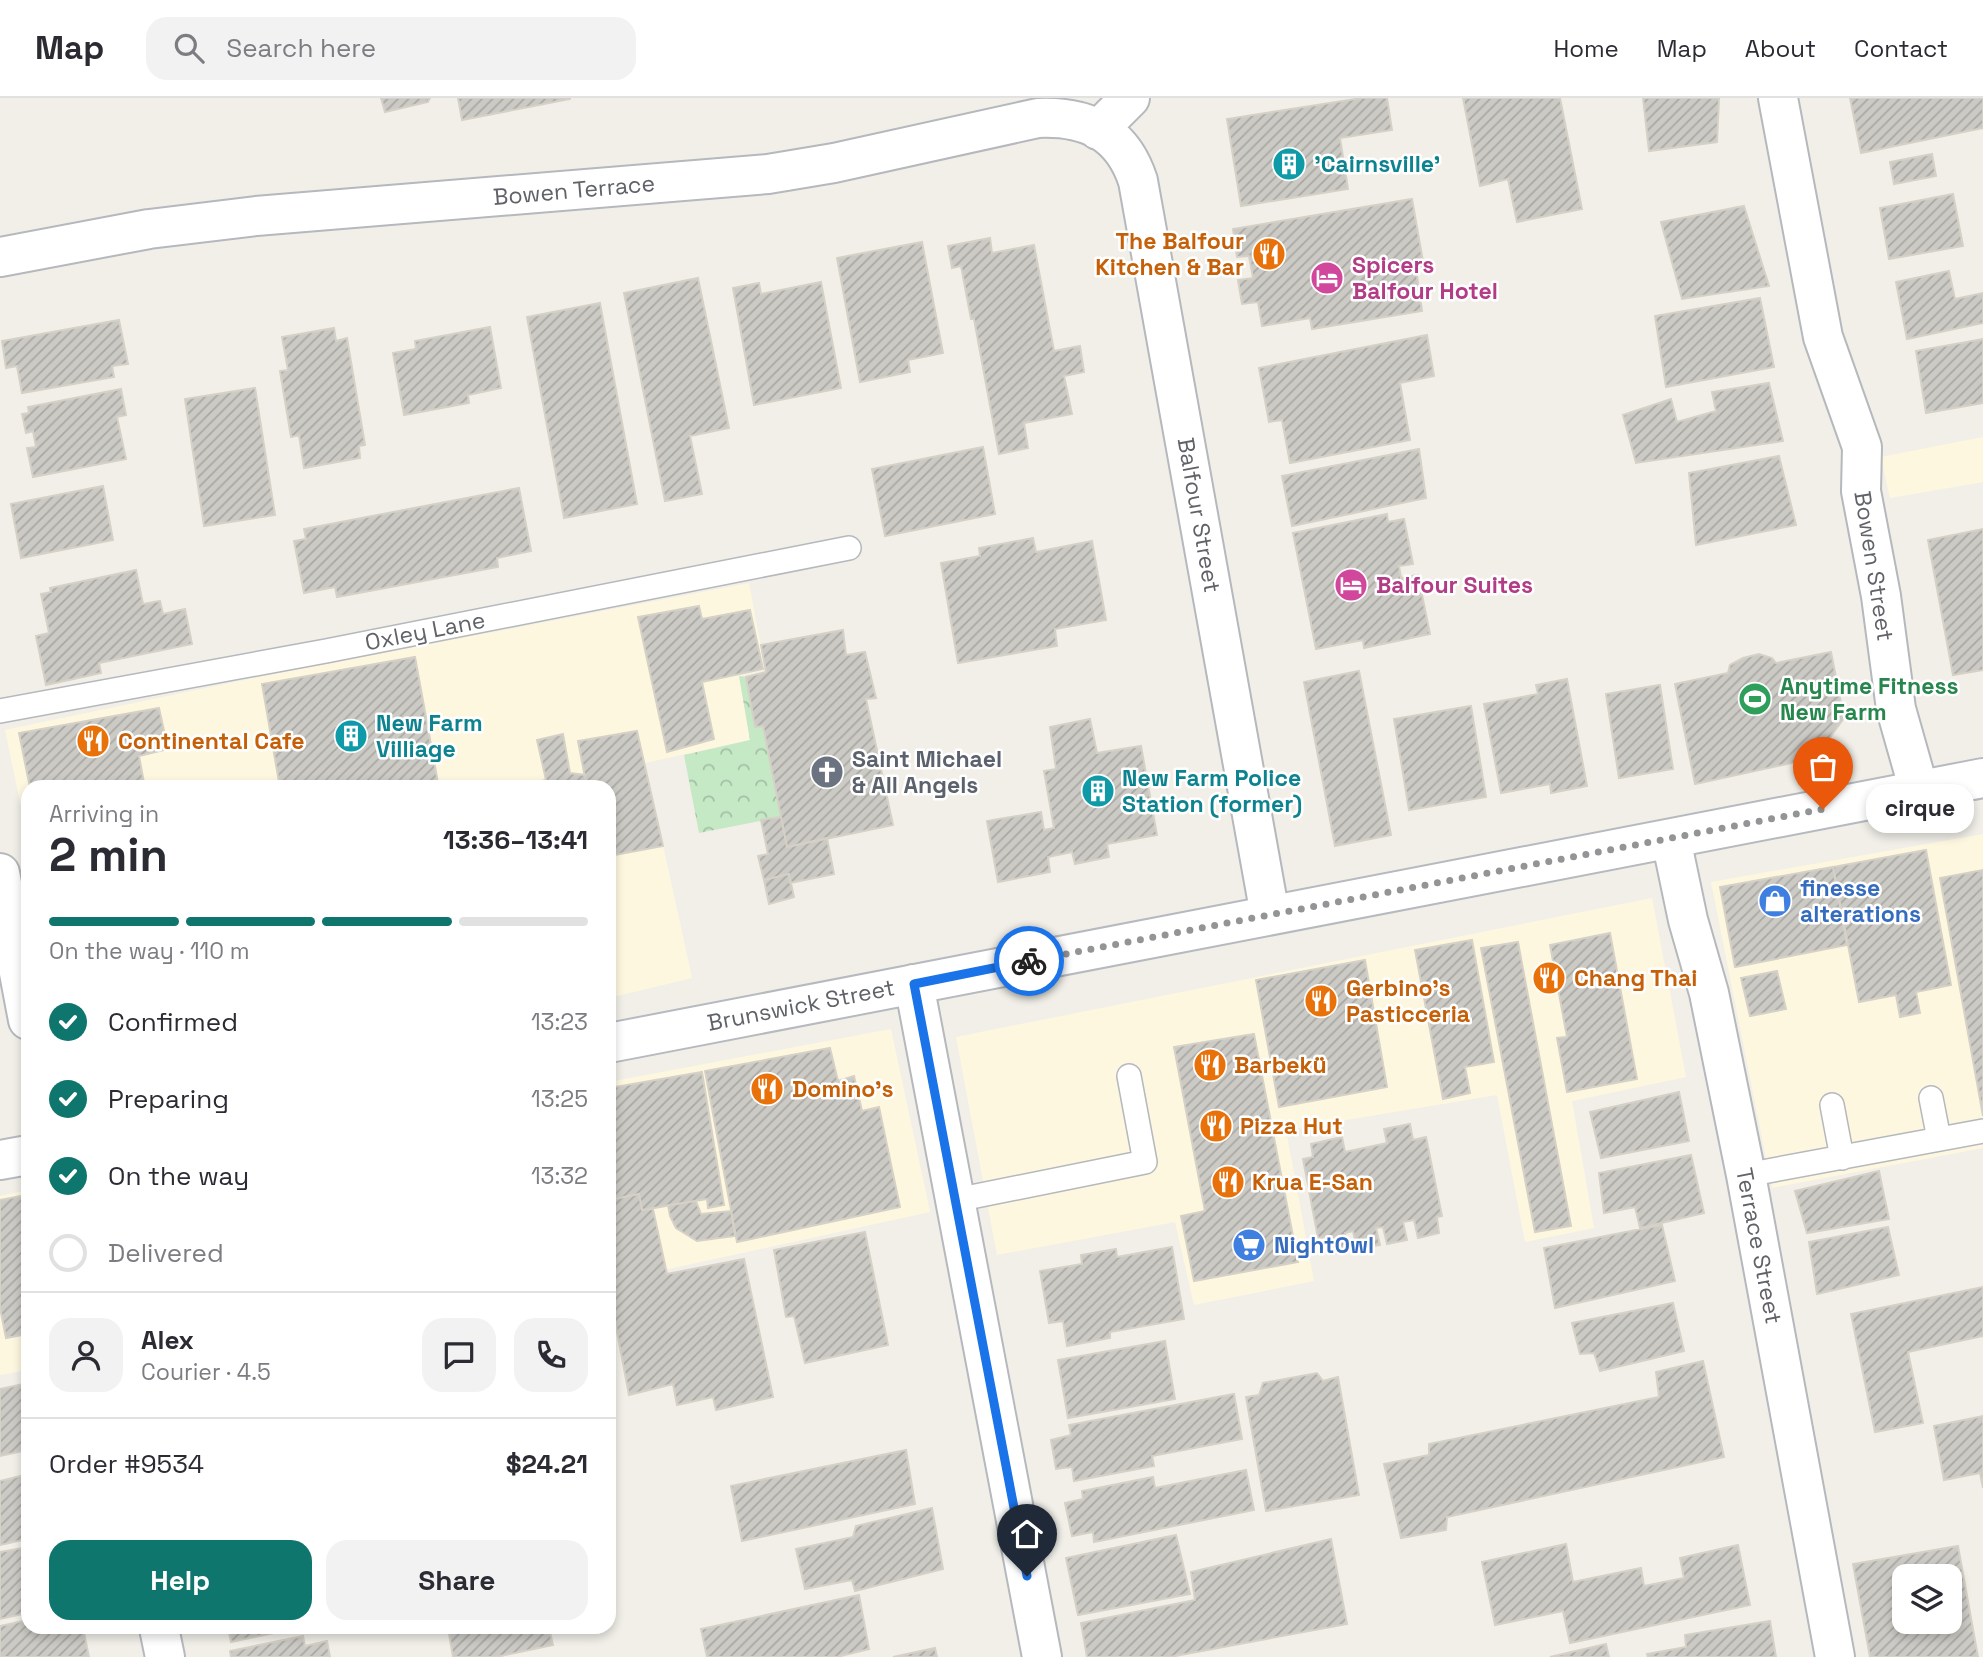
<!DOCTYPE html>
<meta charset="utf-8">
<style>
:root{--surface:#fff;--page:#f2f2f3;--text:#2b2b33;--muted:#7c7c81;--line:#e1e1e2;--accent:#0f766e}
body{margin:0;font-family:"Space Grotesk",sans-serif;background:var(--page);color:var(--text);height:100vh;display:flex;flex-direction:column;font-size:26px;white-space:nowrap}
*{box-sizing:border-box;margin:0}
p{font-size:23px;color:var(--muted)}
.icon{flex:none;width:38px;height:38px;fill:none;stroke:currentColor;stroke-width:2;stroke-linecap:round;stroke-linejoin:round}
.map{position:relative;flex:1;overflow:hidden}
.sheet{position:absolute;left:21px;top:682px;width:595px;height:854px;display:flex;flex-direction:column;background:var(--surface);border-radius:21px;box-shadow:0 4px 10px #0003}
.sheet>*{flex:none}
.fabs{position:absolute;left:1892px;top:1466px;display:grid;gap:14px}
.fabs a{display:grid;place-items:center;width:70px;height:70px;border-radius:14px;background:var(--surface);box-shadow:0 4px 10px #0003;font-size:35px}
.pin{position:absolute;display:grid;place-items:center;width:60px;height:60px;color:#fff;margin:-72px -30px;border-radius:50% 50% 50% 0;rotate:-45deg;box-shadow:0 0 7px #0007}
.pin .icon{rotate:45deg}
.courier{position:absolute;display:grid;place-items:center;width:70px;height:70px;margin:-35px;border:5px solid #1a73e8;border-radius:50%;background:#fff;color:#222;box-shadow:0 2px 9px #0007}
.bubble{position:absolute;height:49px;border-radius:21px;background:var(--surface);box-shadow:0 4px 10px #0003;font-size:23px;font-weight:700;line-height:49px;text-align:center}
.head em{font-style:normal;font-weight:700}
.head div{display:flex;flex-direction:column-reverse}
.head{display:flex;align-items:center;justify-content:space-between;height:119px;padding:0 28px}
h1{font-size:46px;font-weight:700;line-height:52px}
.bar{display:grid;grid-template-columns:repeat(4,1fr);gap:10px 7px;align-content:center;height:84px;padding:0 28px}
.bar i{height:9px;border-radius:5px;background:var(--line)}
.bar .current{background:var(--accent)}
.bar p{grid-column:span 4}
.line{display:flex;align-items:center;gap:18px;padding:0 28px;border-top:2px solid var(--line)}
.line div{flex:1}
.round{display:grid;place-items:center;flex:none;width:74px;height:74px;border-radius:21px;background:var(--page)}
ol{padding:0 28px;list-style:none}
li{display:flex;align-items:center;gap:21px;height:77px}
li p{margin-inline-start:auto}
li .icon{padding:7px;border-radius:50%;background:var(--accent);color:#fff;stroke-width:4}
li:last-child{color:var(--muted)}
li i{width:38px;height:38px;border:4px solid var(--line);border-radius:50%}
.primary-button{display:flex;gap:14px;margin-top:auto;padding:14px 28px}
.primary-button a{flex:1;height:80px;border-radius:21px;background:var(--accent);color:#fff;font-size:28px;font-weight:700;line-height:80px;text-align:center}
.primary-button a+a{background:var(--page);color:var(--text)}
header{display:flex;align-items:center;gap:42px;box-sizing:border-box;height:98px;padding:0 35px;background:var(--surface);border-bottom:2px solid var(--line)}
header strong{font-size:33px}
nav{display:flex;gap:38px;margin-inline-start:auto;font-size:24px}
.search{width:490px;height:63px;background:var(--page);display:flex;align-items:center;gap:18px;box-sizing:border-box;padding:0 24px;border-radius:21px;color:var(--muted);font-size:26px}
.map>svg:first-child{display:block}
.commercial{fill:#fef7e0}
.forest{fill:url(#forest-crowns)}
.building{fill:url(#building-hatch);stroke:#d6d1c6;stroke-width:2;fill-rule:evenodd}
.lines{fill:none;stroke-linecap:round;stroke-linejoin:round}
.lane-casing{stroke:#b5b8bc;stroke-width:26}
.street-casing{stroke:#b5b8bc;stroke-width:42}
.secondary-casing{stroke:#b6babf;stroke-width:42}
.lane{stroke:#fff;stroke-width:23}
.street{stroke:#fff;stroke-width:38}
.secondary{stroke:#fff;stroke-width:38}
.done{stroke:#929495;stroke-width:7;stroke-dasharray:0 12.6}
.route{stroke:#1a73e8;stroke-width:9}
.labels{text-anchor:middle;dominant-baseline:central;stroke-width:5;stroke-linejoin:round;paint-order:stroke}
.culture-label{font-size:23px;font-weight:bold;fill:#0d838f;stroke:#fff;text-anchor:start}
.street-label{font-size:23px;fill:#5f6368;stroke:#fff}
.food-label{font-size:23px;font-weight:bold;fill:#c56008;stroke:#fff;text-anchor:start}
.hotel-label{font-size:23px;font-weight:bold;fill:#b23c85;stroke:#fff;text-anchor:start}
.leisure-label{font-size:23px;font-weight:bold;fill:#27864d;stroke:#fff;text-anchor:start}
.worship-label{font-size:23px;font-weight:bold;fill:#5b616d;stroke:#fff;text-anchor:start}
.shop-label{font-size:23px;font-weight:bold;fill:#366cbe;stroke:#fff;text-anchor:start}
</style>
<header>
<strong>Map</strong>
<div class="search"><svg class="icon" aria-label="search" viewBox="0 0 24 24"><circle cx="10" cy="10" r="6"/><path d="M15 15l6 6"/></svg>Search here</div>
<nav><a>Home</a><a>Map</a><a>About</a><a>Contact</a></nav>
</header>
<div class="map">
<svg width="1983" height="1559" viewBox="0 0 1983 1559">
<defs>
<pattern id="forest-crowns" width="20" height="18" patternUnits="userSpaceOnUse" patternTransform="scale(1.75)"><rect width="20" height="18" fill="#c5e8c5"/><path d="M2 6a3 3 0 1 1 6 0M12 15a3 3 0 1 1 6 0" fill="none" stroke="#a3c0a4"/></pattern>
<pattern id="building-hatch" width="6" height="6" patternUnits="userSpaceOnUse" patternTransform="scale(1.75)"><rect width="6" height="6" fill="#cccac5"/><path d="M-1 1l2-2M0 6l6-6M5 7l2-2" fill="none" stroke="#a9a8a4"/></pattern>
</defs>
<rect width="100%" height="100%" fill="#f1efe8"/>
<path class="commercial" d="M1983 339V384L1890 400 1881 359Z
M749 485 765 572 739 578 750 642 645 665 692 880 609 900V690H28V742L5 632 258 579Z
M1983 736V1050L1772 1090 1711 784Z
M1652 800 1686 979 1572 1003 1594 1130 1525 1144 1497 997 1286 1032 1314 1183 1194 1207 1175 1124 997 1157 956 939Z
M891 931 930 1114 609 1184V984Z
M28 1092V1272L0 1277V1098Z"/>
<path class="forest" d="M739 578 746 579 755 628H763L781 719 699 735 684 657 750 642Z"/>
<path class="building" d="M381 0H430L428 4 385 14Z
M458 0H570V1L462 22Z
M1362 0H1387L1392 32 1340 40 1348 91 1241 108 1227 21Z
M1463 0H1560L1582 111 1517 124 1508 81 1480 88Z
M1643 0H1719L1717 44 1649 53Z
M1850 0H1983V30L1861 55Z
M1932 56 1936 78 1894 86 1890 64Z
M1953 96 1963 148 1889 161 1880 110Z
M1412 101 1424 169 1416 170 1422 213 1312 231 1310 220 1262 228 1258 204 1242 206 1238 182 1253 180 1249 158 1237 159 1233 131Z
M1744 108 1769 188 1682 201 1661 124Z
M990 140 992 155 1034 147 1054 253 1080 248 1084 274 1064 278 1072 316 1024 325 1028 350 999 356 974 221H971L961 168 952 170 948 148Z
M922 144 943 255 908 262 910 274 860 284 837 160Z
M1949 173 1955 201 1983 195V225L1907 241 1896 184Z
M698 180 729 330 690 338 702 396 665 403 624 195Z
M821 184 841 290 754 307 733 190 759 185 761 196Z
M1760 200 1774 269 1666 289 1655 218Z
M600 205 637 406 564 420 527 219Z
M119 222 128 266 112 268 114 279 22 295 17 268 6 270 2 243Z
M490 229 501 290 468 297 469 305 404 317 393 255 416 251 415 243Z
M334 230 336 243 347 240 365 347 359 348 360 360 304 370 299 337 291 339 280 273 288 272 282 239Z
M1427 237 1434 278 1400 285 1410 342 1290 365 1282 322 1269 324 1259 270Z
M1983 241V305L1926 315 1916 253Z
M1769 285 1783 343 1636 365 1623 317 1671 301 1677 324 1716 313 1712 294Z
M255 290 275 417 204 428 185 301Z
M121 291 126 317 117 319 126 361 33 379 27 350 36 349 33 333 26 335 22 316 29 315 28 309Z
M983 349 995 416 885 438 872 371Z
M1419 351 1426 400 1292 428 1282 378Z
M1779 358 1796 427 1696 447 1689 375Z
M103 388 113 442 21 460 11 406Z
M519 390 531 453 497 460 498 469 337 499 335 489 304 495 294 443 306 441 304 431Z
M1387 416 1388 424 1404 421 1413 466 1399 468 1401 480 1418 477 1430 536 1364 550 1363 542 1316 551 1293 435Z
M1983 431V572L1953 577 1928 442Z
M1033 440 1036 454 1092 443 1106 522 1055 531 1057 548 958 565 941 465 980 458 979 450Z
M136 472 143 506 160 503 163 516 185 511 192 546 99 565 101 575 46 587 36 538 49 535 41 496 51 494 50 490Z
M699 508 702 521 750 512 763 571 702 584 714 641 667 654 638 519Z
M843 532 846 557 865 554 876 600 866 601 893 727 787 749 763 628 755 629 746 579 766 574 761 547Z
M1831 554 1844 620 1815 660 1695 686 1675 586 1728 575 1730 567 1743 560 1759 556 1772 560 1776 565Z
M415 559 439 690H280L262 586Z
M1359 573 1391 737 1335 748 1304 584Z
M1567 581 1587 688 1551 695 1550 686 1501 695 1484 606 1538 596 1536 587Z
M1660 587 1673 671 1619 680 1606 596Z
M1471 608 1486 699 1409 712 1394 621Z
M159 610 168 651 139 658 145 690H30L19 635Z
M1090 621 1097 655 1141 648 1157 737 1107 746 1109 759 1075 766 1072 754 1048 759 1050 774 998 784 987 723 1041 714 1044 732 1054 730 1044 673 1056 671 1050 629Z
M637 633 663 748 609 758V690H587L578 643Z
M563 636 570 675 585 677 587 690H509L546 682 537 642Z
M487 684 488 690H456V689Z
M781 719 787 749 827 740 834 776 790 785 789 776 764 782 758 758 768 756 761 722Z
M1926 752 1951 887 1916 894 1920 915 1900 919 1896 897 1859 904 1833 769Z
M1833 769 1847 847 1735 869 1720 789Z
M1983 772V1018L1940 780Z
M789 776 794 799 769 806 764 782Z
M1610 835 1637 981 1567 994 1557 940 1567 939 1550 847Z
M1472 842 1494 964 1465 969 1470 995 1443 1001 1415 852Z
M1518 844 1571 1128 1535 1134 1481 850Z
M1365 862 1387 989 1279 1009 1256 882Z
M1777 873 1786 911 1750 918 1741 880Z
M1254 936 1298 1164 1194 1183 1181 1118 1205 1113 1174 949Z
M830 950 838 983 854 978 862 1013 879 1009 900 1109 737 1144 705 973Z
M702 974 724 1107 708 1110 707 1101 642 1112 639 1096 609 1102V990Z
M1679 994 1689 1043 1601 1060 1590 1014Z
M1410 1026 1413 1042 1426 1039 1442 1118 1437 1119 1439 1135 1418 1140 1414 1122 1403 1124 1407 1142 1387 1146 1383 1129 1376 1130 1380 1147 1357 1151 1353 1133 1345 1135 1348 1152 1331 1157 1327 1139 1318 1140 1303 1061 1313 1059 1311 1046 1342 1039 1345 1054 1387 1045 1384 1031Z
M1691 1057 1704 1115 1640 1130 1635 1109 1604 1115 1599 1075Z
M1879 1073 1889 1121 1807 1135 1795 1093Z
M639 1096 642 1112 653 1111 667 1176 744 1161 773 1299 716 1312 713 1299 677 1307 673 1286 629 1297 609 1192V1102Z
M26 1097 28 1236 6 1240 0 1210V1102Z
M696 1103 701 1116 731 1113 735 1138 697 1143 676 1130 670 1118 668 1107Z
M1662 1127 1675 1183 1555 1210 1544 1150Z
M1888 1129 1899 1177 1817 1196 1809 1144Z
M865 1134 888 1247 805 1265 794 1218 786 1219 774 1152Z
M1172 1149 1184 1221 1110 1234V1240L1067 1248 1063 1223 1049 1225 1040 1173 1082 1166 1081 1157 1116 1151 1117 1159Z
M1983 1189V1238L1908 1254 1923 1325 1875 1334 1851 1216Z
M1673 1205 1684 1253 1600 1273 1594 1255 1580 1256 1572 1225Z
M1165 1243 1175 1301 1068 1320 1058 1262Z
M1703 1263 1724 1359 1447 1419 1446 1432 1401 1440 1384 1366 1429 1357V1346L1659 1299 1656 1274Z
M1317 1275 1323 1283 1338 1279 1359 1397 1266 1413 1246 1299 1259 1297 1263 1285Z
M28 1285V1352L0 1358V1291Z
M1234 1296 1242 1341 1152 1358 1154 1368 1074 1383 1072 1369 1056 1371 1051 1342 1071 1337 1069 1327Z
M1983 1318V1390L1980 1375 1944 1382 1934 1328Z
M906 1352 915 1406 742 1443 731 1388Z
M1246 1372 1254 1412 1094 1444 1093 1434 1072 1438 1065 1405 1083 1401 1082 1393 1153 1379 1155 1390Z
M28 1376V1441L0 1447V1383Z
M932 1410 943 1471 855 1493 852 1482 805 1491 796 1451 853 1439 856 1428Z
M1176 1437 1190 1496 1078 1517 1066 1460Z
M1331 1441 1347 1526 1170 1559H1087L1081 1525 1195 1502 1191 1474Z
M1566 1446 1573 1484 1641 1470 1644 1488 1684 1480 1680 1460 1738 1447 1750 1507 1570 1545 1563 1513 1495 1527 1482 1464Z
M1958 1448 1978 1559H1870L1853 1466ZM1904 1479H1950V1524H1904Z
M28 1449V1515L0 1521V1454Z
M859 1497 869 1551 837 1559H707L701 1531Z
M28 1522V1530H83L89 1559H0V1528Z
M1770 1523 1776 1559H1648L1647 1556 1686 1549 1685 1537Z
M228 1530H297L231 1544Z
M448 1530H549L553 1547 496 1559H453Z
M303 1538 305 1548 327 1543 330 1559H231L230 1553Z
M1606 1546 1609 1559H1550Z
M935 1550 937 1559H893Z"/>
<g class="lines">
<defs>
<path id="lane" d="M0 613 326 553 849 450
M1931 1000 1939 1041
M1832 1007 1842 1060
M1746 1077 1983 1033
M956 1102 1145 1064 1129 978"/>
<path id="street" d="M1778 0 1823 239 1862 349 1861 393 1881 498 1896 611 1919 692
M1098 32 1130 0
M0 159 149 131 256 118 768 76 834 65 1038 20C1087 18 1122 34 1138 83L1270 817
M1671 741 1688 822 1709 895 1746 1077 1835 1559
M0 775 28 922
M914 886 1042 1559"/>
<path id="secondary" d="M609 945 1983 680
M0 1062 28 1057
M159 1530 165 1559"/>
</defs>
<use href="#lane" class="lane-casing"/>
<use href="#street" class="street-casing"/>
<use href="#secondary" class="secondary-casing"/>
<use href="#lane" class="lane"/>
<use href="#street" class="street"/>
<use href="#secondary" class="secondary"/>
</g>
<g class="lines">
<path class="done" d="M1029 863 1823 711"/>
<path class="route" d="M1027 1478 914 886 1029 863"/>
</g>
<defs>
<symbol id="building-disc" viewBox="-11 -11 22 22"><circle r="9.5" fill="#0f9aa8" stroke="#fff"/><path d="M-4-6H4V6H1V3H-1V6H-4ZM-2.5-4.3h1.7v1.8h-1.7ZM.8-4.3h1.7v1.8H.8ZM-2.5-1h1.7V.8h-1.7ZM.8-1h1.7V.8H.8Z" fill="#fff"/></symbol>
<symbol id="restaurant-disc" viewBox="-11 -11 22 22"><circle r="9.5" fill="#e8710a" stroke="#fff"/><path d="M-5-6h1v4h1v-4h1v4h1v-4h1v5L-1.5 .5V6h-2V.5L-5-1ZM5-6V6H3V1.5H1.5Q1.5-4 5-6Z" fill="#fff"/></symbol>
<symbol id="hotel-disc" viewBox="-11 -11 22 22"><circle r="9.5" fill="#d1479c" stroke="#fff"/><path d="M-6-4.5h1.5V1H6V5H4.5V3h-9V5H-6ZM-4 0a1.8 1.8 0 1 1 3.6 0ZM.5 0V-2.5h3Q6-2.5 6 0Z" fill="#fff"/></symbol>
<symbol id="stadium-disc" viewBox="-11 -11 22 22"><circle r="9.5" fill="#2e9e5b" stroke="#fff"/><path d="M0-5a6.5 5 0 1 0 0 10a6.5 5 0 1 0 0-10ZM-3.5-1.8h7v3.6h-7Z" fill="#fff"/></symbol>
<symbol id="church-disc" viewBox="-11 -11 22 22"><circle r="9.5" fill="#6b7280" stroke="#fff"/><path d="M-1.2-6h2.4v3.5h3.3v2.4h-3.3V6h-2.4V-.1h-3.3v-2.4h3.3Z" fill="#fff"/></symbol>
<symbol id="shop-disc" viewBox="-11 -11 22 22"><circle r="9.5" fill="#3f7fe0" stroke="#fff"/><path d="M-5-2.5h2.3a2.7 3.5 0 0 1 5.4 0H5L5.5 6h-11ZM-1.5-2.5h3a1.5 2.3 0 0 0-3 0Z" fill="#fff"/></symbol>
<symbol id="supermarket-disc" viewBox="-11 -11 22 22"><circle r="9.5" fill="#3f7fe0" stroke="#fff"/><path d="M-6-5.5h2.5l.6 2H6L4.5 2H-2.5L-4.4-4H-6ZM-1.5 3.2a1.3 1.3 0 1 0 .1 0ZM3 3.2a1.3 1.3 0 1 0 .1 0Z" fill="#fff"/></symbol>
</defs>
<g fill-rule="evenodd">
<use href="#building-disc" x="1270" y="47" width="38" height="38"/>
<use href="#restaurant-disc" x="1250" y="137" width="38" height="38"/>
<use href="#hotel-disc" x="1308" y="161" width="38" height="38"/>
<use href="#hotel-disc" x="1332" y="468" width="38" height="38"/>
<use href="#stadium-disc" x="1736" y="582" width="38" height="38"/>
<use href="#building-disc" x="332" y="619" width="38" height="38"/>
<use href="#restaurant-disc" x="74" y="624" width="38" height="38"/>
<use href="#church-disc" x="808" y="655" width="38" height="38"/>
<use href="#building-disc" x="1079" y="674" width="38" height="38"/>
<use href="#shop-disc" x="1756" y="784" width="38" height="38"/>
<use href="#restaurant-disc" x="1530" y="861" width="38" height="38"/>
<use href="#restaurant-disc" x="1302" y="884" width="38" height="38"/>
<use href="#restaurant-disc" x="1191" y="948" width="38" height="38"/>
<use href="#restaurant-disc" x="748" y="972" width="38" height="38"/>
<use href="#restaurant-disc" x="1197" y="1009" width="38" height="38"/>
<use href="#restaurant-disc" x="1209" y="1065" width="38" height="38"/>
<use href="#supermarket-disc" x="1230" y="1128" width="38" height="38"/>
</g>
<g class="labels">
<g class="culture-label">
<text x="1314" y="66">'Cairnsville'</text>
<text x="376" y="625">New Farm<tspan x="376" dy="26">Villiage</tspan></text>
<text x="1122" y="680">New Farm Police<tspan x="1122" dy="26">Station (former)</tspan></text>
</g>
<g class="street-label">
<text transform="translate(574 92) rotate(-5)">Bowen Terrace</text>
<text transform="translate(1199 417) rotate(80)">Balfour Street</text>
<text transform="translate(1874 468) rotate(81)">Bowen Street</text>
<text transform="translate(425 533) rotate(-11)">Oxley Lane</text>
<text transform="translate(801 907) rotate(-11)">Brunswick Street</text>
<text transform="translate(1759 1148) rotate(79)">Terrace Street</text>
</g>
<g class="food-label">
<text x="1244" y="143" text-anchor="end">The Balfour<tspan x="1244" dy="26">Kitchen &amp; Bar</tspan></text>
<text x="118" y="643">Continental Cafe</text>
<text x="1574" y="880">Chang Thai</text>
<text x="1346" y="890">Gerbino's<tspan x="1346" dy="26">Pasticceria</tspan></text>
<text x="1234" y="967">Barbekü</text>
<text x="792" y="991">Domino's</text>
<text x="1240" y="1028">Pizza Hut</text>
<text x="1252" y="1084">Krua E-San</text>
</g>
<g class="hotel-label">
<text x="1352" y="167">Spicers<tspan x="1352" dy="26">Balfour Hotel</tspan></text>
<text x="1376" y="487">Balfour Suites</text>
</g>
<g class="leisure-label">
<text x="1780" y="588">Anytime Fitness<tspan x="1780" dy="26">New Farm</tspan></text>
</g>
<g class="worship-label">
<text x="852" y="661">Saint Michael<tspan x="852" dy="26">&amp; All Angels</tspan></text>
</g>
<g class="shop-label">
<text x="1800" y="790">finesse<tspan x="1800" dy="26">alterations</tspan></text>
<text x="1274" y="1147">NightOwl</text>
</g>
</g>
</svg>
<div class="fabs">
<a><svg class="icon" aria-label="layers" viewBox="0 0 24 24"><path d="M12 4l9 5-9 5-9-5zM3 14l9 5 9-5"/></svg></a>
</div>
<div class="pin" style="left:1823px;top:711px;background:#ea580c"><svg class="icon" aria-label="bag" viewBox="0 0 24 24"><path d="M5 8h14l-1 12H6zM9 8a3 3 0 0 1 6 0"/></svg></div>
<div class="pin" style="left:1027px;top:1478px;background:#1f2937"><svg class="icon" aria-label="home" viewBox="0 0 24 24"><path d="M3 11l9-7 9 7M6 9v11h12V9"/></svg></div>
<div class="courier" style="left:1029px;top:863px"><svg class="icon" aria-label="bike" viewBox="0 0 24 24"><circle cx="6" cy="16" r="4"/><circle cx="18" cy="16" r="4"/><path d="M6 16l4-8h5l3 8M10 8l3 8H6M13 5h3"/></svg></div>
<div class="bubble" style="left:1866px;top:686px;width:108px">cirque</div>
<section class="sheet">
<div class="head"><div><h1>2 min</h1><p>Arriving in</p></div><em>13:36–13:41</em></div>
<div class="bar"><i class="current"></i><i class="current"></i><i class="current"></i><i></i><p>On the way · 110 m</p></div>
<ol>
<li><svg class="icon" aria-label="check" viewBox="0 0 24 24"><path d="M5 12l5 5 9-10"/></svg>Confirmed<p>13:23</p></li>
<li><svg class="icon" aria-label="check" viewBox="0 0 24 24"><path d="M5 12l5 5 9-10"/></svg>Preparing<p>13:25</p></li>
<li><svg class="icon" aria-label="check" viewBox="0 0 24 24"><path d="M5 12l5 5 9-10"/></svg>On the way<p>13:32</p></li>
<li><i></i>Delivered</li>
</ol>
<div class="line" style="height:126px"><a class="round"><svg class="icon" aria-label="person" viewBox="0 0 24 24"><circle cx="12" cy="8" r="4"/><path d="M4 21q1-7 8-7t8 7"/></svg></a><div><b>Alex</b><p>Courier · 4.5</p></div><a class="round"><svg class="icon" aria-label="chat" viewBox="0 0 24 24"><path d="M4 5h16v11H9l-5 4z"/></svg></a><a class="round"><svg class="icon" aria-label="phone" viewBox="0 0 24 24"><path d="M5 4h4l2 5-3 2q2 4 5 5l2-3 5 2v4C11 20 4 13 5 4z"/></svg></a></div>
<div class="line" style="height:91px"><div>Order #9534</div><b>$24.21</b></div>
<div class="primary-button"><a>Help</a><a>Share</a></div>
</section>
</div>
